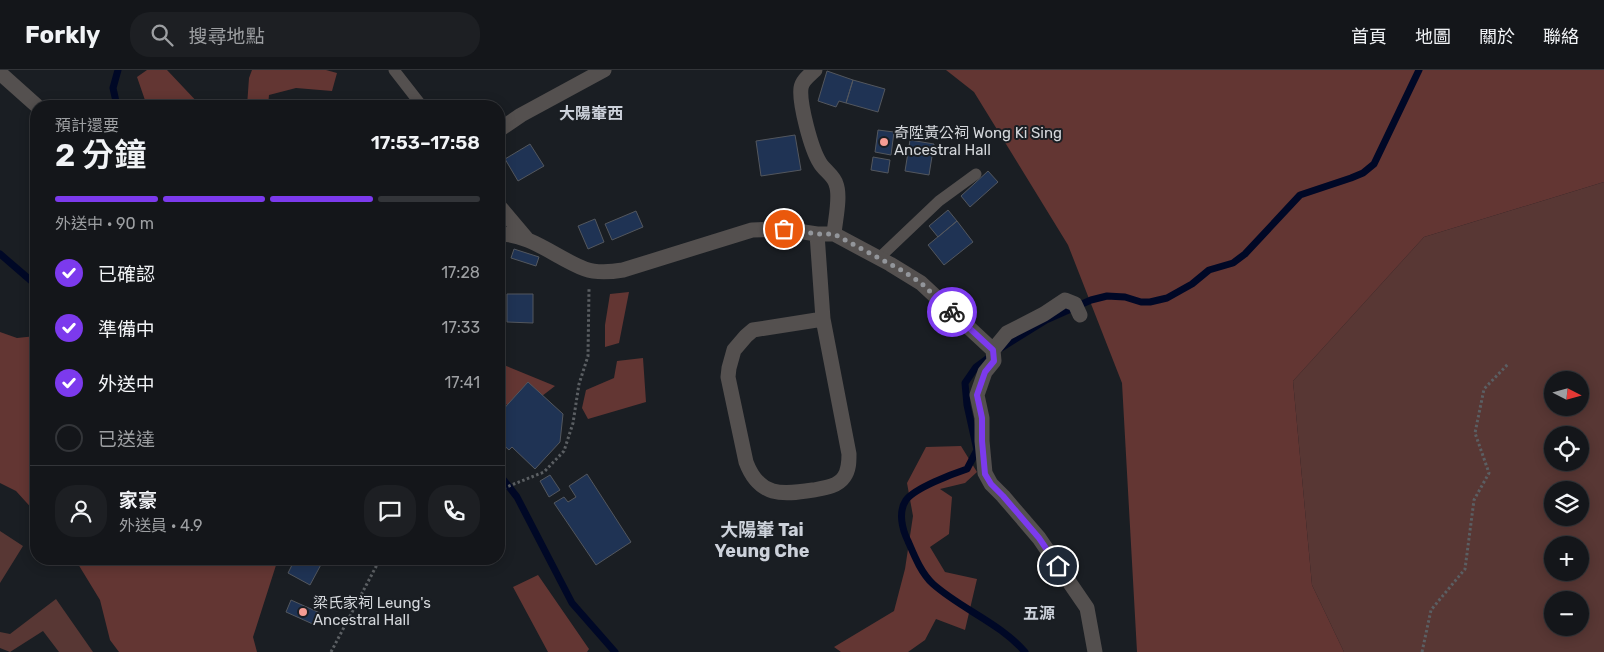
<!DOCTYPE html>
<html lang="zh-TW">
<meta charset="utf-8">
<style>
:root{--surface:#14161a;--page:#1d1f23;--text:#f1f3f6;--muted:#9d9fa2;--line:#333539;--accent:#7c3aed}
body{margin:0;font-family:Rubik,"Noto Sans TC",sans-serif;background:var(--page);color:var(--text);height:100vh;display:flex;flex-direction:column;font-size:19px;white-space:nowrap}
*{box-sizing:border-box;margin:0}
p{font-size:16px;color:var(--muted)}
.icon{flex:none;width:28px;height:28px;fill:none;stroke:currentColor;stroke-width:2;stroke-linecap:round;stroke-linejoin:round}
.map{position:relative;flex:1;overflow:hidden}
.panel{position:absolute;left:30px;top:30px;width:475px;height:465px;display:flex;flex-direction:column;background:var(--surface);border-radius:20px;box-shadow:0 2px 12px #0003,0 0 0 1px var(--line)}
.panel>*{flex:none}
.needle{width:32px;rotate:96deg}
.buttons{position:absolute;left:1544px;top:301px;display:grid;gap:10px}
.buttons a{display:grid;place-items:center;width:45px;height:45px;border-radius:50%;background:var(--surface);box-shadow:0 2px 12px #0003,0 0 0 1px var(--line);font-size:25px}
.pin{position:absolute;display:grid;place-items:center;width:42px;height:42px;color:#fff;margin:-21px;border:2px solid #fff;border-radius:50%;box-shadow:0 1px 5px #0007}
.courier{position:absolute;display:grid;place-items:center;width:50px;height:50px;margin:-25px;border:4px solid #7c3aed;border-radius:50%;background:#fff;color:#222;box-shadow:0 1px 6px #0007}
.head em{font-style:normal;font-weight:600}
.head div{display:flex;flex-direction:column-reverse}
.head{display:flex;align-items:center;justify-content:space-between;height:85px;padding:0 25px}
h1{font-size:32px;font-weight:600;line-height:38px}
.bar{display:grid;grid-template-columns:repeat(4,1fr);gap:8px 5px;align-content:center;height:60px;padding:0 25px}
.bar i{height:6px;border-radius:4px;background:var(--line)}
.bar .on{background:var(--accent)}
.bar p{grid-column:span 4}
.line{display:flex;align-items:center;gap:12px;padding:0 25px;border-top:1px solid var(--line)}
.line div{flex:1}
.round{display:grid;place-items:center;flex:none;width:52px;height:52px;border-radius:20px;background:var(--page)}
ol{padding:0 25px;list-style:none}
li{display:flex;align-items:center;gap:15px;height:55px}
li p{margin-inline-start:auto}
li .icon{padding:5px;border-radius:50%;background:var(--accent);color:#fff;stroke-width:4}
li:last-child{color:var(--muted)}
li i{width:28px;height:28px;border:2px solid var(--line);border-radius:50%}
header{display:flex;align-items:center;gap:30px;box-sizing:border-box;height:70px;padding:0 25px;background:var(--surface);border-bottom:1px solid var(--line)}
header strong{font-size:24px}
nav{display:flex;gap:28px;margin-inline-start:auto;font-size:18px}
.search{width:350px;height:45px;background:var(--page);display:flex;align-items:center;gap:12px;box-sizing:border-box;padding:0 18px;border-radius:20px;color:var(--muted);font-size:19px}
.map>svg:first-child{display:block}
.green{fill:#583734;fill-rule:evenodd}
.forest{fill:#633633}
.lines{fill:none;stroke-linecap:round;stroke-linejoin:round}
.stream{stroke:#000826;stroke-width:7}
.building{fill:#1f3354;stroke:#53575e}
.path{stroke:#5b5f63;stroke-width:3;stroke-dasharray:2.5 2.5;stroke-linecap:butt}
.lane{stroke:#54504f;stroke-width:11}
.street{stroke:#54504f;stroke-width:15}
.done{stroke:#93969b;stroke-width:5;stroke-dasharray:0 9}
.route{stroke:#7c3aed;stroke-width:6}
.poi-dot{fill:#f59c94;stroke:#1a1e23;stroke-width:2}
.labels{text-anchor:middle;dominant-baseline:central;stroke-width:4;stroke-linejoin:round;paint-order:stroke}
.poi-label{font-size:15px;fill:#d4d7db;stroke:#1a1e23;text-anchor:start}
.neighbourhood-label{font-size:16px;font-weight:bold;fill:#ccd1da;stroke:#1a1e23}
.quarter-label{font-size:18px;font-weight:bold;fill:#ccd1da;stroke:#1a1e23}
</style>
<header>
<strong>Forkly</strong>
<div class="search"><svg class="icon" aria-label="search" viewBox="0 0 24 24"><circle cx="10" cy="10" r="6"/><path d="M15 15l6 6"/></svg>搜尋地點</div>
<nav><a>首頁</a><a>地圖</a><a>關於</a><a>聯絡</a></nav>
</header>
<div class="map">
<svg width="1604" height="582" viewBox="0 0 1604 582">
<rect width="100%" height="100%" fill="#1a1e23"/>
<path class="green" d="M1604 112V582H1344L1312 515 1293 311 1424 167ZM1552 310H1580V338H1552ZM1552 365H1580V392H1552ZM1552 420H1580V448H1552ZM1552 475H1580V502H1552ZM1552 530H1580V558H1552Z
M0 461 23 476 0 513Z
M56 529 93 582H59L43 561 10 582 0 578V562L10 564Z"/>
<path class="forest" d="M147 0H167L201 36H147L137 7Z
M252 0H326L337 3 332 21 296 18 269 25 268 36H247L249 8Z
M946 0H1604V112L1424 167 1293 311 1312 515 1344 582H1137L1122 313 1068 175 974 22Z
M629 222 619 273 605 277V255L610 224Z
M0 262 17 268 36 266V443L16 421 0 413Z
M643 288 646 332 588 349 582 338 586 320 614 308 617 291Z
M499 293 555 316 529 336 499 334Z
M961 376 977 402 965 413 940 419 952 427 949 464 930 477 945 502 977 509 965 560 936 549 925 570 908 582H841L834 577 894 541 905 499 913 446 907 413 926 377Z
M75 489H278L253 567 257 582H119L110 570 100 530Z
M538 505 589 579 587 582H548L513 517Z"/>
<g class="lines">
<path class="stream" d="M117 36 113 18 118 0
M0 184 36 215
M1001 278 1046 250 1091 230 1107 226 1125 227 1141 232H1150L1167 228 1192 214 1209 200 1233 193 1245 184 1300 125 1351 108 1363 103 1374 94 1419 0
M991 286 976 297 965 313 967 335 977 380 967 399C952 404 915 418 906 430 898 442 902 459 908 471 914 485 921 503 933 514 961 539 1000 553 1025 582
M499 404 517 427 572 533 615 582"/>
</g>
<path class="building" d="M827 1 853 10 846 33 839 31 836 37 818 31Z
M853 10 885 19 878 42 846 33Z
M878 60 894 62 891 85 875 82Z
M795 65 801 100 761 106 756 71Z
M910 70 934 74 929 105 905 101Z
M530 74 544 96 518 111 505 89Z
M873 87 890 90 888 103 871 100Z
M988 101 998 112 970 137 961 126Z
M948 140 957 151 938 167 929 156Z
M636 141 643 157 612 170 605 154Z
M595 149 604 172 588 179 578 156Z
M957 151 973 172 944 195 928 175Z
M514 179 539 187 536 196 511 188Z
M507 224H533V253L507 252Z
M528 312 563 344 560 372 535 399 512 377 509 380 499 371V344Z
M587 404 631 472 596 495 554 433 564 427 568 432 576 427 569 416Z
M550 405 560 420 549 427 540 411Z
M295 489H324L310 515 288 503Z
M291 530 320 543 315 555 286 542Z"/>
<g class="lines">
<path class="path" d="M499 420 544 402 564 381 573 353 579 314 588 286 589 219
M331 582 380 489
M1422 582 1431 540 1465 499 1474 430 1489 403 1475 363 1484 319 1509 293"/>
<path class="lane" d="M394 0 422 36
M878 189 939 131 976 104"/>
<path class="street" d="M815 0C810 5 802 10 801 18 799 33 811 79 820 93 824 100 834 106 836 114 841 126 835 151 834 164
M0 3 37 36
M499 60 521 45 604 0
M499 136 527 169
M499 164C531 164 556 188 585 199 596 203 611 202 623 200L752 160 784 159 817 164H834L890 194 921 213 993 280
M817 164 823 249 849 384C849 392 849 400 844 407 837 417 824 418 813 420 782 425 759 427 746 392L728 307 729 298 734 280 746 266 753 260 823 249
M1080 245 1075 234 1065 230 1044 244 1007 263 993 280 994 291 985 302 977 325 982 348V371L985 403 991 414 1003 426 1039 468 1087 538 1095 582"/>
</g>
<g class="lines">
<path class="done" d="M784 159 817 164H834L903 201 921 213 952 242"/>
<path class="route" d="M952 242 993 280 994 291 985 302 977 325 982 348V371L985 404 991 414 1003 426 1039 468 1058 496"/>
</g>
<g class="poi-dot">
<circle cx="884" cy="72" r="5"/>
<circle cx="303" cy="542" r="5"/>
</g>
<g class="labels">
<g class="poi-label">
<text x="894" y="63">奇陞黃公祠 Wong Ki Sing<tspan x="894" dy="17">Ancestral Hall</tspan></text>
<text x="313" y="533">梁氏家祠 Leung's<tspan x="313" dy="17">Ancestral Hall</tspan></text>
</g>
<g class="neighbourhood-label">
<text x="591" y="43">大陽輋西</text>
<text x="1039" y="543">五源</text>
</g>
<g class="quarter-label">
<text x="762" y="460">大陽輋 Tai<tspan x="762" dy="21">Yeung Che</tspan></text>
</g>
</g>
</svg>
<div class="buttons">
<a><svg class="needle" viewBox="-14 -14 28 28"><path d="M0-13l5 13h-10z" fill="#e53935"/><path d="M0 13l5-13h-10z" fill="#9d9fa2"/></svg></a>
<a><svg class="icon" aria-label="locate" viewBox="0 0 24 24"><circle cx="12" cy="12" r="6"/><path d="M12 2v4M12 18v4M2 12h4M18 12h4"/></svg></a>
<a><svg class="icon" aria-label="layers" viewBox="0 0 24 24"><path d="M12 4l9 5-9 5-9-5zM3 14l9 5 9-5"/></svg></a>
<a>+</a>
<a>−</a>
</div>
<div class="pin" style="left:784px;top:159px;background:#ea580c"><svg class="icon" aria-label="bag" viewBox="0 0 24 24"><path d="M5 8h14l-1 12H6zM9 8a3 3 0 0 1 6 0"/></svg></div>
<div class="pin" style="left:1058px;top:496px;background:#1f2937"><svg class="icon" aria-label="home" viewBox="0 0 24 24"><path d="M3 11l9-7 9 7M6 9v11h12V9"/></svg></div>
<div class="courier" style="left:952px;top:242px"><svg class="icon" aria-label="bike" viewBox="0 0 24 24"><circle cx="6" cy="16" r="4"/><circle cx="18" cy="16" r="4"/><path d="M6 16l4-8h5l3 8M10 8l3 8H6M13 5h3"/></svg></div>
<section class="panel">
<div class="head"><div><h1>2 分鐘</h1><p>預計還要</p></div><em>17:53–17:58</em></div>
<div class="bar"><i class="on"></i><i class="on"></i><i class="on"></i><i></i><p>外送中 · 90 m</p></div>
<ol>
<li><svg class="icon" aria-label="check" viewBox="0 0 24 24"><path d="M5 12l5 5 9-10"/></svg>已確認<p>17:28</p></li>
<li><svg class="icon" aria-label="check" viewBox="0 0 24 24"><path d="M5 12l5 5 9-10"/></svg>準備中<p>17:33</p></li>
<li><svg class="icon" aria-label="check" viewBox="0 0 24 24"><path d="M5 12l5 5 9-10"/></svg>外送中<p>17:41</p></li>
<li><i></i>已送達</li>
</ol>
<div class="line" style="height:90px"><a class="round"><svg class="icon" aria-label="person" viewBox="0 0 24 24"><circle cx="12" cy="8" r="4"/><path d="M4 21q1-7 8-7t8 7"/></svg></a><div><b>家豪</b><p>外送員 · 4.9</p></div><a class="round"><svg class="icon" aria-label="chat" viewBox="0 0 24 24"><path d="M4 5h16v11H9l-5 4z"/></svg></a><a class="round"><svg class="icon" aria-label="phone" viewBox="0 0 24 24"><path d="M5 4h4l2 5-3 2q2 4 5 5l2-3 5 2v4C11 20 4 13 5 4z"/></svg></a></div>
</section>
</div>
